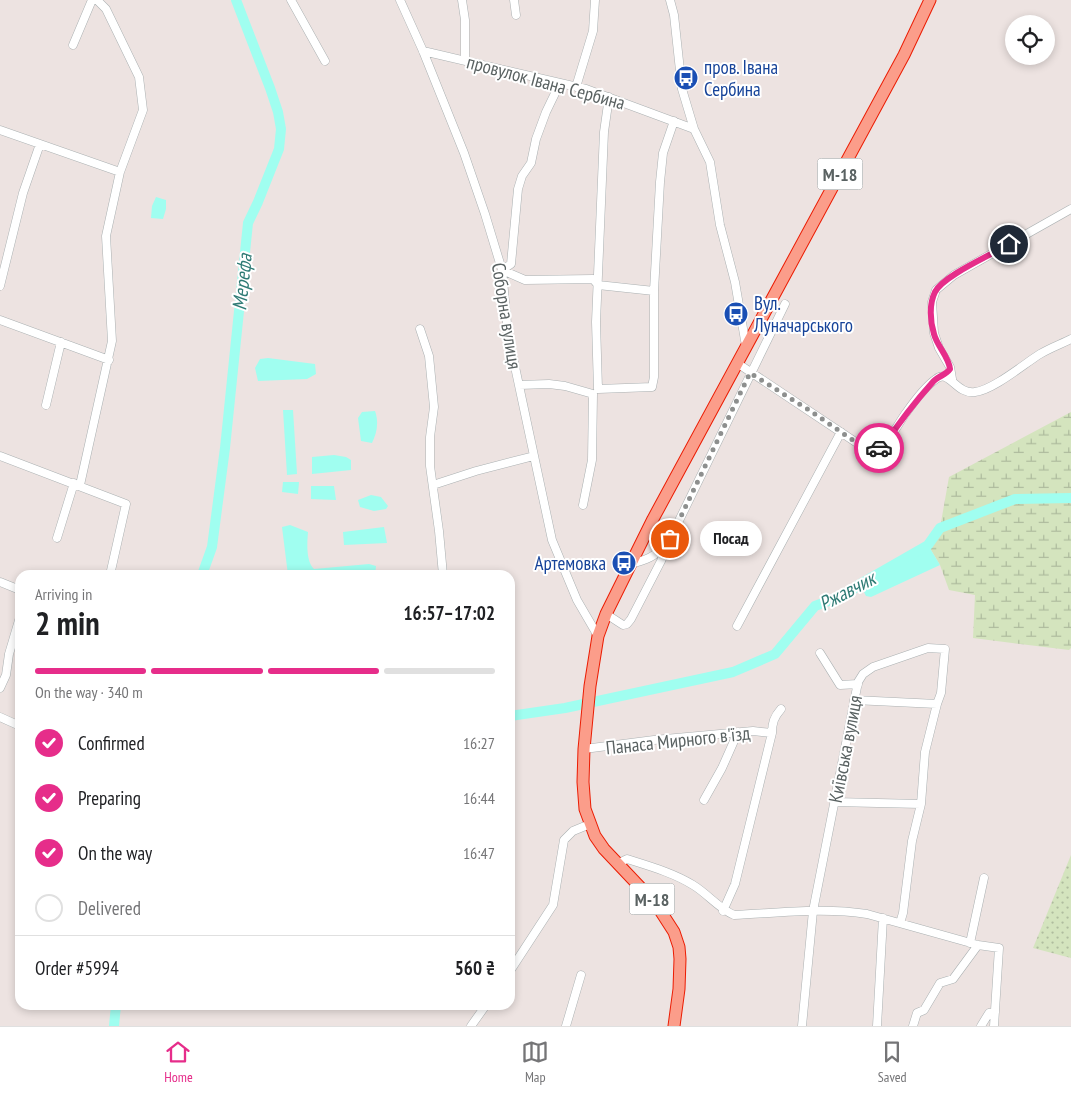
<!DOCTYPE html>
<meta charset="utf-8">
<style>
:root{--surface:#fff;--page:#f2f2f2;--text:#202124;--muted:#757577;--line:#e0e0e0;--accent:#e62d8a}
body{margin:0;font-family:"PT Sans Narrow",sans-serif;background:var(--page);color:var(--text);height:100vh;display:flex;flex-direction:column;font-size:19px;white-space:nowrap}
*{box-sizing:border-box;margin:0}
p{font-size:16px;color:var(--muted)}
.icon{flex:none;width:28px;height:28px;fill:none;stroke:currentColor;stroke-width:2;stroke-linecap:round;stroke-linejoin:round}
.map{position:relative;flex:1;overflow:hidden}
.panel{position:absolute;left:15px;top:570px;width:500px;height:440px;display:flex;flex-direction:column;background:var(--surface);border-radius:15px;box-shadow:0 2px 8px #0003}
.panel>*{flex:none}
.fabs{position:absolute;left:1005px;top:15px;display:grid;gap:10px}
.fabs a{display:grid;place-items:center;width:50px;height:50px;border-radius:50%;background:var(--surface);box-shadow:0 2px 8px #0003;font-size:25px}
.pin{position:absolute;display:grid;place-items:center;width:42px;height:42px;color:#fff;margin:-21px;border:2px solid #fff;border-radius:50%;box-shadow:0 1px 5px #0007}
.courier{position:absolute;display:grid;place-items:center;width:50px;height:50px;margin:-25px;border:4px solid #e62d8a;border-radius:50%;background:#fff;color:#222;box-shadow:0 1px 6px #0007}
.bubble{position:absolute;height:35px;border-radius:18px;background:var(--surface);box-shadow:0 2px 8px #0003;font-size:16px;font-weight:600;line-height:35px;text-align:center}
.head em{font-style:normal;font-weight:600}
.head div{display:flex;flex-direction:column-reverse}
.head{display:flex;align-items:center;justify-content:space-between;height:85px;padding:0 20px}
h1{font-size:32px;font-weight:600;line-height:38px}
.bar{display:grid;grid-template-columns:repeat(4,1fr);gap:8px 5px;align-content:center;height:60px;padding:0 20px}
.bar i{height:6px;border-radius:4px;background:var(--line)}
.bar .on{background:var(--accent)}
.bar p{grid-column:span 4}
.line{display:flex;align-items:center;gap:12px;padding:0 20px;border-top:1px solid var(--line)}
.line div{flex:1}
ol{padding:0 20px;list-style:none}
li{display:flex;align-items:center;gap:15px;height:55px}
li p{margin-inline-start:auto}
li .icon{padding:5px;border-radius:50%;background:var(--accent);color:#fff;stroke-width:4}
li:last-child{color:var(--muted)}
li i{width:28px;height:28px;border:2px solid var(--line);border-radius:50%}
.dock{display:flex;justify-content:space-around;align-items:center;height:70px;border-top:1px solid var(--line);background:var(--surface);font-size:14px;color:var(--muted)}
.dock a{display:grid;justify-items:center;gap:2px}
.dock .on{color:var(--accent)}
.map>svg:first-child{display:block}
.grass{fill:url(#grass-dots)}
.wetland{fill:url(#wetland-marsh)}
.water{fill:#a0fef0}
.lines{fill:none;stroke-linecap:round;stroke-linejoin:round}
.river{stroke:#a0fef0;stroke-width:10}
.minor-casing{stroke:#abb1b2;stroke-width:9}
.highway-casing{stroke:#eb1c03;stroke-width:13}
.minor{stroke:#fff;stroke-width:8}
.highway{stroke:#fb9d8a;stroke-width:11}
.done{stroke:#8d8f8e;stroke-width:5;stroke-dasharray:0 9}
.route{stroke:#e62d8a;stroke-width:6}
.labels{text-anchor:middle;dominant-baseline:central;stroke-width:4;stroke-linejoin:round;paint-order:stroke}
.shield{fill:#fff;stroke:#8c9191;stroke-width:1}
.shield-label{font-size:18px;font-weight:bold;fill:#5a6262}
.transit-label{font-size:19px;fill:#164399;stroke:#fff;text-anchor:start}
.street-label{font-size:19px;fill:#5a6262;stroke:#fff}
.water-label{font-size:20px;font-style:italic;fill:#2f7b75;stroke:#fff}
</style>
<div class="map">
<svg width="1071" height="1026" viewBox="0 0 1071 1026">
<defs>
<pattern id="grass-dots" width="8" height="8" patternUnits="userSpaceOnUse" patternTransform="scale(1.25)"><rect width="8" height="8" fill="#d4e4be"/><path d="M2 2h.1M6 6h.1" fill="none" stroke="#afbc9e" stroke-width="1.8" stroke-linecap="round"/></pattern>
<pattern id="wetland-marsh" width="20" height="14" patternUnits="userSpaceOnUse" patternTransform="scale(1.25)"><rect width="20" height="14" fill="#d4e4be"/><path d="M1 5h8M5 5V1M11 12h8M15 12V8" fill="none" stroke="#afbc9e"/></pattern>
</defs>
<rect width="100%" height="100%" fill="#ede3e1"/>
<path class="grass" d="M1071 855V958L1033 948Z"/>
<path class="wetland" d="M1071 412V648L1069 650 973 638 975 595 949 590 940 565 928 545 940 528 949 477Z"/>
<path class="water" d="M156 197 166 200V209L163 219 151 218 152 206Z
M268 358 315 364 316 374 307 379 258 381 255 368 260 359Z
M283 410H293L297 474 287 475Z
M375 411C379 422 377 433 372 443L361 441 358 418 362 412Z
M334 455 346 457 351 460V470L312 474V457Z
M283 482H299L298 494 282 492Z
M311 486H334L336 500 311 499Z
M371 495 381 497 388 506 386 509 374 511 360 507 358 500Z
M290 525 308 532C307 544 306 561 314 569L369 564 376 566 375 575H288L282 527Z
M384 527 387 543 344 545 343 532Z
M928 545 940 565 871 597 866 596 860 584Z"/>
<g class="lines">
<path class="river" d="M202 575 212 547 225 448 248 223 258 202 279 149 281 129 278 112 270 88 236 0
M510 716 565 708 733 672 775 654 815 606 847 594 860 584 928 545 940 528 1015 499 1071 498
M114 1026 116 1005"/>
<defs>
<path id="minor" d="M291 0 325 61
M400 0 423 51 464 153 485 214 502 270 508 334 552 540 577 600 598 636
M462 0 465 20V60
M514 0 516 15
M670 0 674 15 682 89 694 129 710 162 720 225 735 282 746 346
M73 45 92 0
M423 51 586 89 694 129
M560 83 546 112 536 139 531 163 522 176 518 189 511 264 502 270 525 280 593 279 598 285 654 291
M576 87 593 31 595 0
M609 97 604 132 596 322 598 389 652 387 654 377V291L660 182 663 153 674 121
M0 130 120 172
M0 286 23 193 40 144
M0 320 109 360
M420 329 429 356 434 407 430 437V466L439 531 443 575
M737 363 860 445C865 448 871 451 878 449 888 445 899 422 906 413 913 403 926 386 936 379 949 368 956 395 975 392 993 390 1024 364 1040 354 1050 348 1061 344 1071 339
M952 379 950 367 939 348 934 333 932 302 936 290 954 275 1071 209
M519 385 549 384 565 386 593 394 592 460 583 505
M46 405 61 342
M0 456 126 504 110 575
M80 485 112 341 106 236 120 172 143 110 139 77 106 9 97 0
M433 485 476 471 534 456
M57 538 74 483
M630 564C647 560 654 557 665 545
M0 582 20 590
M606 614 623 625 627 624 631 619 661 561 670 539 785 304
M737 626 841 432
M820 653 840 685 858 684
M0 688 6 675 9 654 20 617
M854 700 937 704
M0 717 20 726
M584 749 654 740 753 731 772 733
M704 800 722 768 738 732
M834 802 921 804
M617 864 627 859C649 866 674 873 693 885 708 894 718 908 734 915 778 913 823 907 867 914L978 945 999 948 994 1026
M723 911 735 884 772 733C772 723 774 717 781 709
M970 943 984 878
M510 971 553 905 564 840 573 831 590 824
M471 1026 486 1005
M566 1026 581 975
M802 1026 813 911 858 682 863 674 873 667 928 648 945 649 941 693 937 704 925 752 921 804 912 841 903 913 900 923
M877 1026 883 918
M913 1026 917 1013 924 1010 940 983 953 979 978 945
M981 1026 989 1013 995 1012"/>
<path id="highway" d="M674 1026 679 989 680 959 679 947 674 932 656 904 604 849 595 836 585 809 583 782 584 749 590 686 598 636 606 614 653 519 904 55 930 0"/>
</defs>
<use href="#minor" class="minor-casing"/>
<use href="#highway" class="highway-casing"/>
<use href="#minor" class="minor"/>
<use href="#highway" class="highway"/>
</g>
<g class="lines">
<path class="done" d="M670 539 750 373 809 410 860 445 869 449 879 448"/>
<path class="route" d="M879 448 884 445C899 423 914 403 932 383 937 376 945 376 950 369 949 357 937 346 934 334 930 321 929 304 935 292 944 275 992 255 1009 244"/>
</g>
<defs>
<symbol id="bus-disc" viewBox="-11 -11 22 22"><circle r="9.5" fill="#1a4fb4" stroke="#fff"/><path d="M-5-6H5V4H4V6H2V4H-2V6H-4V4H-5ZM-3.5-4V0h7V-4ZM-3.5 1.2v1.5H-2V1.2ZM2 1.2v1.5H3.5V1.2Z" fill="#fff"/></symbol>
</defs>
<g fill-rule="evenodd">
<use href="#bus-disc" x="672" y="64" width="28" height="28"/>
<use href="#bus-disc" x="722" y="300" width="28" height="28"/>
<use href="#bus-disc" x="610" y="549" width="28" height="28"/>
</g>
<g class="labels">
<g class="shield">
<rect x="817.5" y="158.5" width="45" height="31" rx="4"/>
<rect x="629.5" y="883.5" width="45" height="31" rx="4"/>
</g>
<g class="shield-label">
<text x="840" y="174">М-18</text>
<text x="652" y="899">М-18</text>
</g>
<g class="transit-label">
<text x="704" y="67">пров. Івана<tspan x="704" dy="22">Сербина</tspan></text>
<text x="754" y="303">Вул.<tspan x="754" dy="22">Луначарського</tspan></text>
<text x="606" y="563" text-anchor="end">Артемовка</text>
</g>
<g class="street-label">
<text transform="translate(546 82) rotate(15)">провулок Івана Сербина</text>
<text transform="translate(507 316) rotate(81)">Соборна вулиця</text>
<text transform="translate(678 740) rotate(-6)">Панаса Мирного в'їзд</text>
<text transform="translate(845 749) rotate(-79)">Київська вулиця</text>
</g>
<g class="water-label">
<text transform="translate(242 282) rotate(-84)">Мерефа</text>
<text transform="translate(847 591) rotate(-28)">Ржавчик</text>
</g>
</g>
</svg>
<div class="fabs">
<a><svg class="icon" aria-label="locate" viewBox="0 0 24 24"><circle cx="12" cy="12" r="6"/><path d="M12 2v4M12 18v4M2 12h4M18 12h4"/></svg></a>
</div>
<div class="pin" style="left:670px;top:539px;background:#ea580c"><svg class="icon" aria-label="bag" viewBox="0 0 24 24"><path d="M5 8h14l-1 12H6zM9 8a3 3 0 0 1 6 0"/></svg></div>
<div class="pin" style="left:1009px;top:244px;background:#1f2937"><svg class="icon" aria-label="home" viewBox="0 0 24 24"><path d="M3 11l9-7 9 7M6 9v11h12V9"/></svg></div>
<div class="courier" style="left:879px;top:448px"><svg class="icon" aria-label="car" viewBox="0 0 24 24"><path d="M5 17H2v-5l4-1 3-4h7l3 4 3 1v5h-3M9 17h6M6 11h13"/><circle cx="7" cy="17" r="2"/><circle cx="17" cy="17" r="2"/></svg></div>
<div class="bubble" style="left:700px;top:521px;width:62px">Посад</div>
<section class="panel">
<div class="head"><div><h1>2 min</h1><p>Arriving in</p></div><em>16:57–17:02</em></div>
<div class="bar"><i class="on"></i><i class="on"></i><i class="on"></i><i></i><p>On the way · 340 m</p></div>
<ol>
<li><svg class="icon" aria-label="check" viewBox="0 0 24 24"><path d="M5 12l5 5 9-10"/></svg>Confirmed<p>16:27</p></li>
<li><svg class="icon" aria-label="check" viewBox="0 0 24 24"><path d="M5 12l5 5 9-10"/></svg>Preparing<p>16:44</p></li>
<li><svg class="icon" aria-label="check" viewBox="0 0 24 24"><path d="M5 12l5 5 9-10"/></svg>On the way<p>16:47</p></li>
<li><i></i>Delivered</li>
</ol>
<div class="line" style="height:65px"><div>Order #5994</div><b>560 ₴</b></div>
</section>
</div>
<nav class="dock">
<a class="on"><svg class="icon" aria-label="home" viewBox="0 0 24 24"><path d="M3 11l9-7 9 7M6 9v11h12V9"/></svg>Home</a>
<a><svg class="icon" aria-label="map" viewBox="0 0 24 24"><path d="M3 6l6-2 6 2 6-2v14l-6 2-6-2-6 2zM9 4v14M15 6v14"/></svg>Map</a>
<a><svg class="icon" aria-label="saved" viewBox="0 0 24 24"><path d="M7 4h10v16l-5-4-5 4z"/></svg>Saved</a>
</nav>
